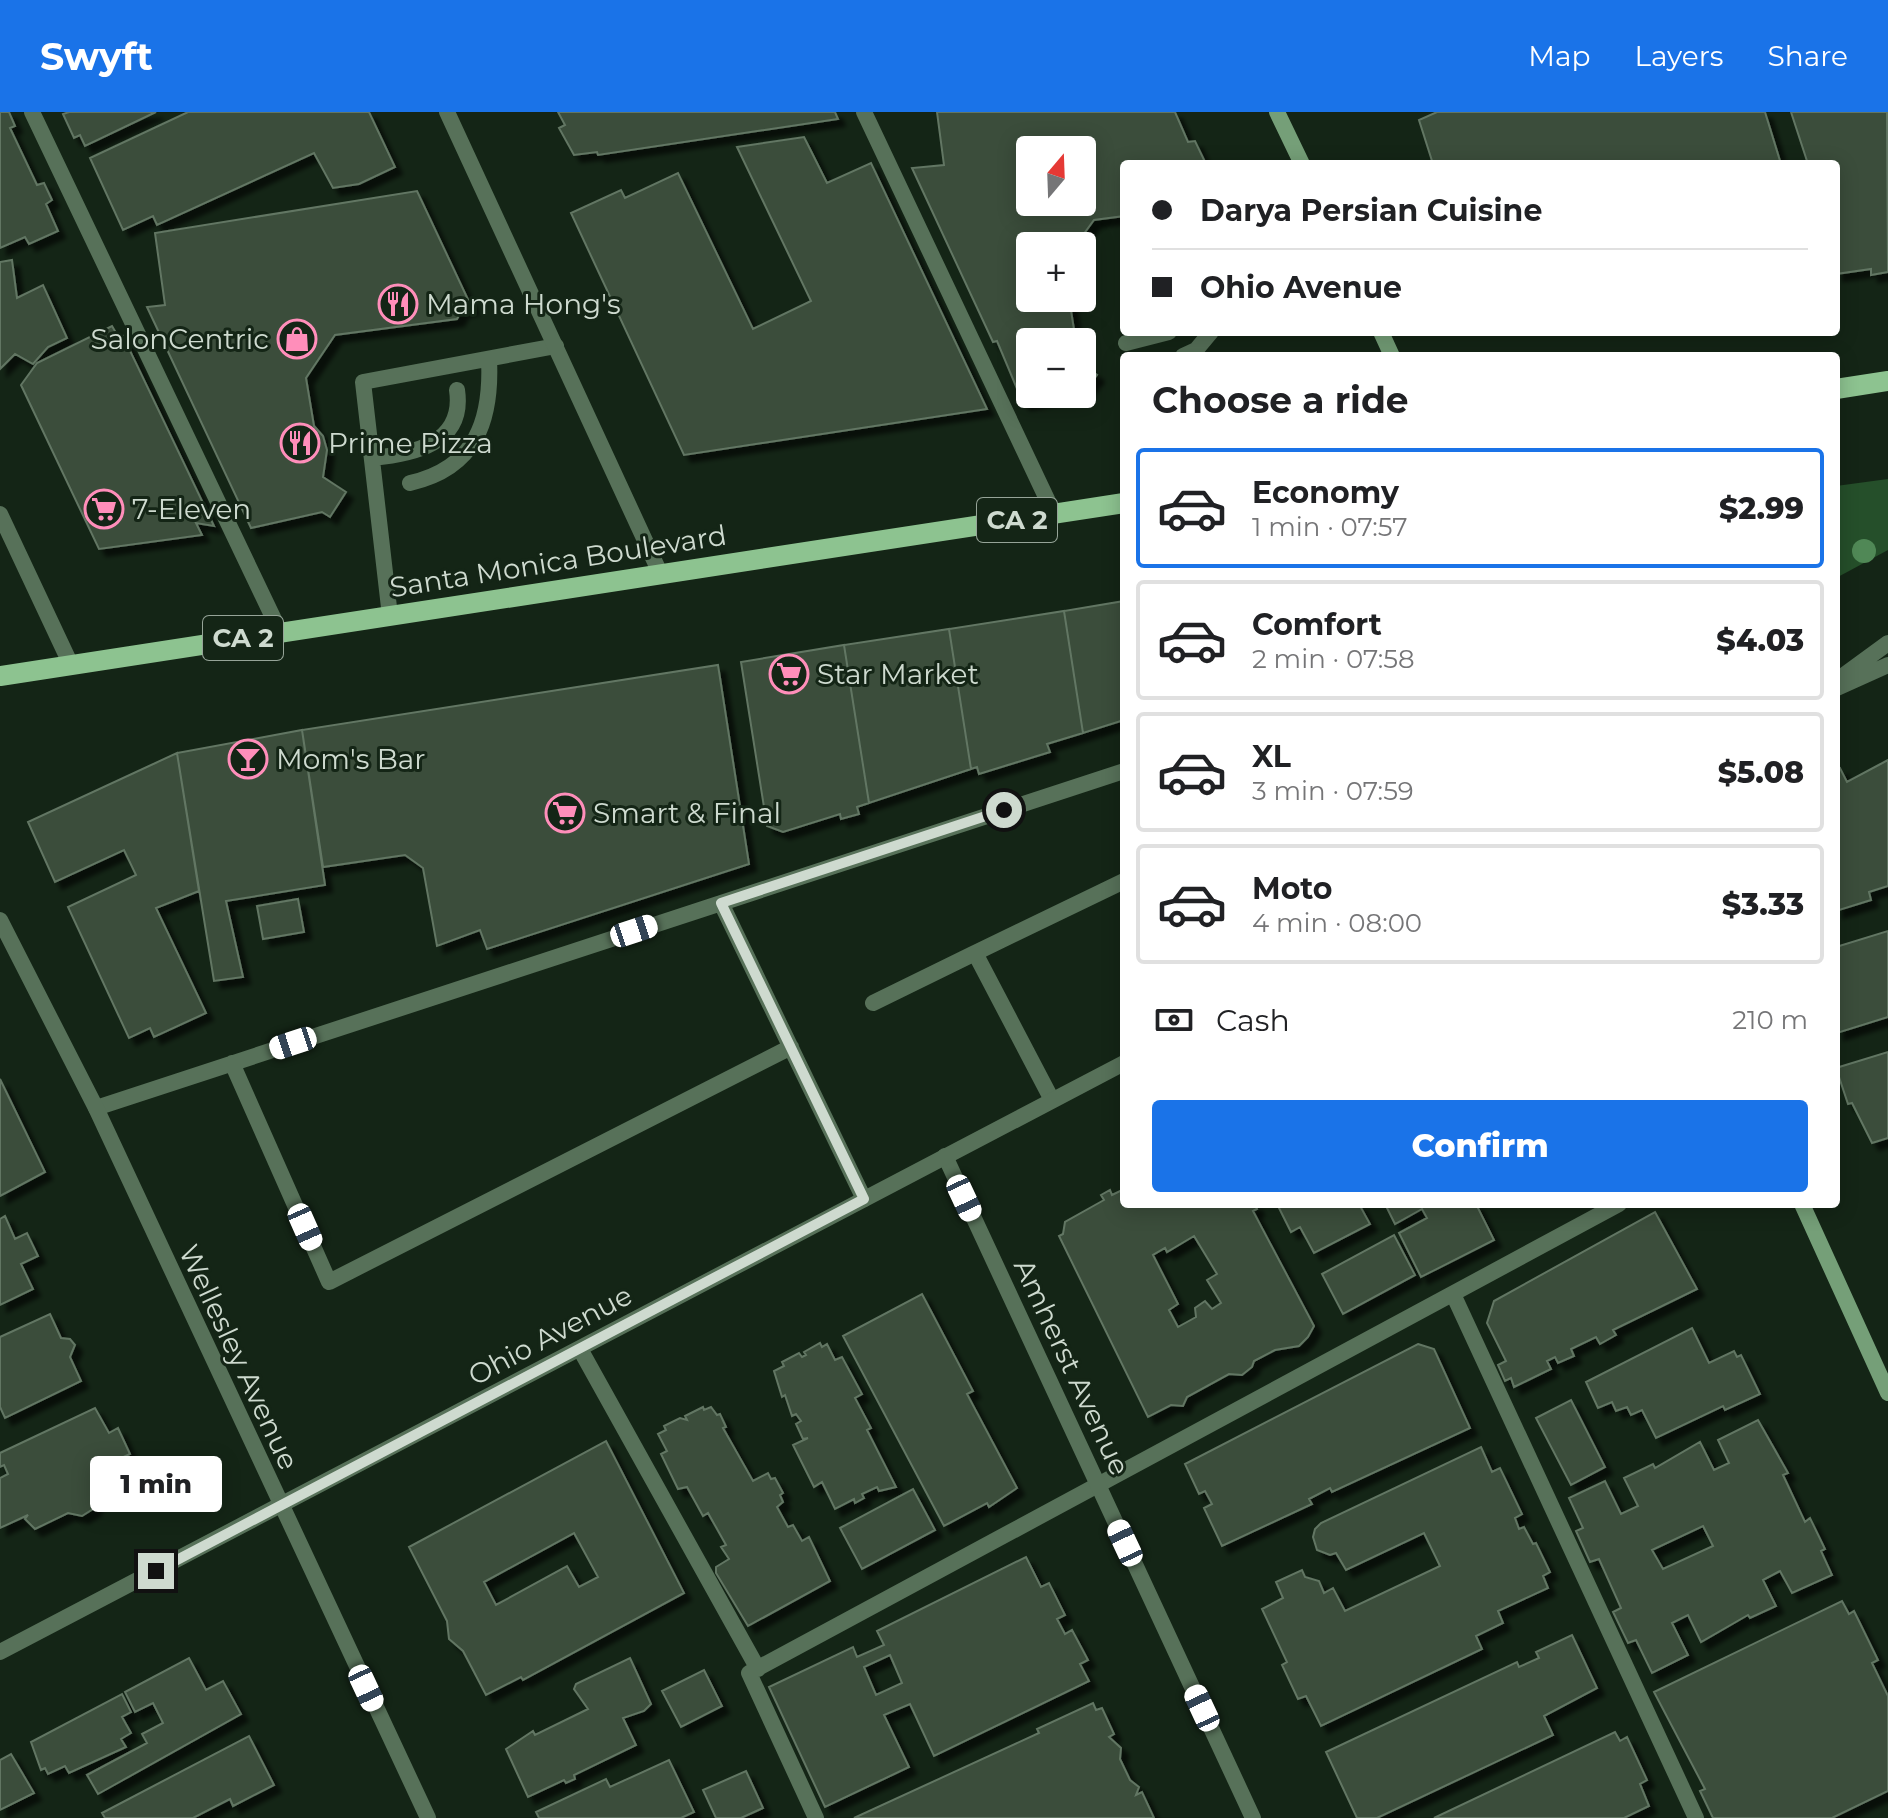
<!DOCTYPE html>
<meta charset="utf-8">
<style>
body{margin:0;font-family:Montserrat,sans-serif;background:#f2f2f2;color:#202124;height:100vh;display:flex;flex-direction:column;font-size:30px;white-space:nowrap}
*{box-sizing:border-box;margin:0}
p{font-size:26px;color:#757577}
.icon{flex:none;width:44px;height:44px;fill:none;stroke:currentColor;stroke-width:2;stroke-linecap:round;stroke-linejoin:round}
.map{position:relative;flex:1;overflow:hidden}
.panel{position:absolute;left:1120px;top:240px;width:720px;height:856px;display:flex;flex-direction:column;background:#fff;border-radius:8px;box-shadow:0 4px 20px #0003}
.panel>*{flex:none}
.hud{position:absolute;left:1120px;top:48px;width:720px;height:176px;border-radius:8px;box-shadow:0 4px 20px #0003;display:grid;align-content:center;height:176px;padding:0 32px;background:#fff}
.needle{width:52px;rotate:19deg}
.tools{position:absolute;left:1016px;top:24px;display:grid;gap:16px}
.tools a{display:grid;place-items:center;width:80px;height:80px;border-radius:8px;background:#fff;box-shadow:0 4px 20px #0003;font-size:40px}
.end{position:absolute;width:36px;height:36px;margin:-18px;border:10px solid #cedacf;background:#111;box-shadow:0 0 0 4px #111}
.from{border-radius:50%}
.bubble{position:absolute;height:56px;border-radius:8px;background:#fff;box-shadow:0 4px 20px #0003;font-size:26px;font-weight:800;line-height:56px;text-align:center}
.car{position:absolute;width:24px;height:48px;margin:-24px -12px;border-radius:10px;box-shadow:0 0 6px 2px #0007;background:linear-gradient(#fff 24%,#345 0 40%,#fff 0 76%,#345 0 86%,#fff 0)}
.hud b{display:flex;align-items:center;gap:28px;height:76px;font-size:30px}
.hud b+b{border-top:2px solid #e0e0e0}
.hud i{width:20px;height:20px;background:#202124}
ul{padding:0;list-style:none}
li{display:flex;align-items:center;gap:24px;height:120px;margin:0 16px 12px;padding:0 16px;border:4px solid #e0e0e0;border-radius:8px}
li div{flex:1}
li b{display:block;font-size:30px}
li em{font-style:normal;font-weight:800}
li.on{border-color:#1a73e8}
li>.icon{width:72px;height:72px;stroke-width:1.5}
h2{padding:0 32px;font-size:36px;line-height:96px}
.pay{display:flex;align-items:center;gap:20px;height:88px;padding:0 32px;font-size:30px}
.pay p{margin-inline-start:auto}
.button{display:flex;gap:16px;margin-top:auto;padding:16px 32px}
.button a{flex:1;height:92px;border-radius:8px;background:#1a73e8;color:#fff;font-size:32px;font-weight:800;line-height:92px;text-align:center}
header{display:flex;align-items:center;gap:48px;box-sizing:border-box;height:112px;padding:0 40px;background:#1a73e8;color:#fff}
header strong{font-size:38px}
nav{display:flex;gap:44px;margin-inline-start:auto;font-size:28px}
.map>svg:first-child{display:block}
.green{fill:#254f2a}
.building{fill:#3a4d3b;stroke:#627663;stroke-width:2;fill-rule:evenodd;filter:url(#shadow)}
.lines{fill:none;stroke-linecap:round;stroke-linejoin:round}
.service{stroke:#577159;stroke-width:16}
.minor{stroke:#577159;stroke-width:16}
.tertiary{stroke:#577159;stroke-width:16}
.secondary{stroke:#759f78;stroke-width:16}
.primary{stroke:#8dc390;stroke-width:20}
.tree{fill:#508856}
.route{stroke:#cedacf;stroke-width:10}
.labels{text-anchor:middle;stroke-width:6;stroke-linejoin:round;paint-order:stroke}
.shield{fill:#142516;stroke:#96a498;stroke-width:2}
.shield-label{font-size:26px;font-weight:bold;fill:#cedacf}
.poi-label{font-size:28px;fill:#cedacf;stroke:#142516;text-anchor:start}
.street-label{font-size:28px;fill:#cedacf;stroke:#142516}
</style>
<header>
<strong>Swyft</strong>
<nav><a>Map</a><a>Layers</a><a>Share</a></nav>
</header>
<div class="map">
<svg width="1888" height="1706" viewBox="0 0 1888 1706">
<defs>
<filter id="shadow"><feDropShadow dx="7" dy="7" stdDeviation="2" flood-color="#0009"/></filter>
</defs>
<rect width="100%" height="100%" fill="#142516"/>
<path class="green" d="M 1888,367 L 1888,438 L 1836,466 L 1836,374 Z"/>
<path class="building" d="M 0,0 L 9,0 L 15,14 L 10,16 L 37,73 L 44,71 L 52,88 L 46,92 L 58,119 L 29,132 L 25,125 L 0,136 Z
M 69,0 L 156,0 L 85,34 L 80,23 L 74,26 L 63,2 Z
M 188,0 L 369,0 L 395,55 L 359,72 L 333,76 L 314,41 L 157,113 L 153,104 L 123,118 L 90,46 Z
M 558,0 L 835,0 L 838,7 L 598,43 L 597,40 L 574,43 L 559,16 L 565,13 Z
M 937,0 L 1175,0 L 1188,30 L 1195,29 L 1206,52 L 1124,52 L 1124,104 L 1094,108 L 1075,134 L 1030,134 L 1030,186 L 1069,186 L 1076,230 L 1030,230 L 1030,282 L 1071,282 L 1023,291 L 997,229 L 993,230 L 912,56 L 944,53 ZM 1030,38 L 1082,38 L 1082,90 L 1030,90 Z
M 1437,0 L 1765,0 L 1781,52 L 1433,52 L 1419,8 Z
M 1791,0 L 1887,0 L 1888,160 L 1871,163 L 1871,157 L 1836,162 L 1836,52 L 1808,52 Z
M 804,25 L 827,71 L 871,51 L 987,297 L 684,343 L 571,101 L 621,78 L 625,86 L 678,61 L 753,217 L 811,189 L 737,35 Z
M 417,79 L 472,196 L 462,198 L 457,207 L 335,223 L 306,266 L 314,314 L 323,324 L 327,338 L 323,365 L 346,380 L 330,405 L 322,400 L 251,416 L 147,195 L 165,193 L 155,121 Z
M 12,148 L 17,186 L 43,173 L 67,226 L 48,235 L 33,252 L 15,242 L 0,257 L 0,150 Z
M 112,214 L 119,226 L 123,224 L 214,414 L 196,411 L 202,423 L 99,437 L 21,273 L 37,251 Z
M 1082,251 L 1097,263 L 1079,286 L 1074,282 L 1082,282 Z
M 1124,489 L 1124,608 L 1083,621 L 1064,499 Z
M 1064,499 L 1083,621 L 1047,632 L 1050,640 L 979,662 L 977,655 L 971,657 L 949,517 Z
M 949,517 L 971,657 L 869,691 L 844,533 Z
M 844,533 L 869,691 L 857,695 L 859,702 L 841,707 L 840,702 L 783,720 L 767,714 L 741,550 Z
M 718,553 L 749,752 L 487,837 L 480,818 L 437,834 L 423,756 L 405,743 L 323,755 L 302,618 Z
M 302,618 L 325,773 L 226,789 L 243,865 L 214,869 L 177,641 Z
M 177,641 L 199,779 L 156,796 L 206,901 L 154,925 L 150,916 L 129,926 L 68,795 L 136,763 L 124,738 L 55,770 L 28,710 Z
M 1888,648 L 1888,774 L 1869,780 L 1871,788 L 1836,799 L 1836,658 L 1840,656 L 1847,670 Z
M 298,787 L 304,820 L 263,827 L 257,794 Z
M 1888,819 L 1888,905 L 1837,921 L 1836,835 Z
M 1888,940 L 1888,1026 L 1872,1031 L 1852,991 L 1848,992 L 1836,956 Z
M 0,967 L 45,1060 L 0,1084 Z
M 1124,1077 L 1124,1092 L 1255,1092 L 1257,1097 L 1253,1099 L 1314,1214 L 1308,1225 L 1299,1234 L 1275,1238 L 1254,1249 L 1252,1255 L 1242,1263 L 1229,1262 L 1187,1285 L 1183,1294 L 1171,1293 L 1148,1305 L 1059,1124 L 1063,1122 L 1065,1110 L 1104,1088 L 1101,1083 L 1110,1078 L 1112,1083 ZM 1194,1124 L 1217,1162 L 1207,1168 L 1221,1191 L 1212,1197 L 1205,1189 L 1195,1196 L 1196,1205 L 1178,1215 L 1169,1198 L 1178,1192 L 1153,1143 L 1165,1136 L 1167,1140 Z
M 1277,1092 L 1359,1092 L 1370,1112 L 1314,1141 L 1300,1115 L 1291,1120 Z
M 1385,1092 L 1476,1092 L 1494,1128 L 1421,1165 L 1399,1121 L 1427,1106 L 1422,1097 L 1395,1112 Z
M 1655,1100 L 1697,1177 L 1613,1218 L 1616,1223 L 1600,1232 L 1596,1225 L 1571,1237 L 1574,1244 L 1558,1251 L 1555,1245 L 1547,1249 L 1551,1257 L 1514,1275 L 1511,1266 L 1505,1269 L 1498,1253 L 1506,1249 L 1487,1211 L 1494,1189 Z
M 5,1104 L 15,1127 L 27,1121 L 38,1144 L 21,1152 L 33,1177 L 0,1193 L 0,1107 Z
M 1394,1123 L 1415,1163 L 1343,1202 L 1322,1162 Z
M 922,1182 L 973,1279 L 967,1282 L 1017,1376 L 989,1395 L 987,1391 L 944,1414 L 843,1224 Z
M 50,1202 L 61,1226 L 70,1227 L 75,1233 L 70,1245 L 81,1269 L 5,1306 L 0,1295 L 0,1225 Z
M 1692,1216 L 1709,1251 L 1734,1239 L 1737,1245 L 1741,1243 L 1760,1282 L 1725,1298 L 1723,1294 L 1656,1326 L 1642,1298 L 1631,1303 L 1627,1295 L 1616,1299 L 1612,1290 L 1598,1296 L 1586,1270 Z
M 820,1231 L 822,1235 L 827,1232 L 835,1248 L 842,1245 L 862,1282 L 855,1286 L 871,1316 L 867,1318 L 896,1375 L 879,1379 L 877,1375 L 862,1382 L 864,1386 L 855,1391 L 854,1387 L 835,1397 L 822,1370 L 814,1375 L 793,1333 L 808,1326 L 803,1327 L 796,1312 L 801,1309 L 796,1302 L 792,1304 L 785,1283 L 782,1285 L 774,1259 L 784,1254 L 782,1250 L 799,1241 L 802,1245 L 806,1243 L 804,1240 Z
M 1418,1232 L 1434,1237 L 1470,1316 L 1332,1380 L 1330,1376 L 1309,1387 L 1312,1392 L 1222,1434 L 1204,1396 L 1212,1392 L 1205,1379 L 1199,1382 L 1185,1352 Z
M 1571,1288 L 1605,1355 L 1571,1373 L 1536,1306 Z
M 703,1295 L 704,1298 L 711,1295 L 717,1303 L 720,1302 L 726,1315 L 723,1316 L 753,1369 L 768,1361 L 771,1367 L 775,1366 L 783,1381 L 780,1383 L 783,1390 L 777,1395 L 788,1415 L 793,1413 L 802,1429 L 809,1425 L 830,1469 L 748,1514 L 716,1461 L 716,1455 L 729,1447 L 721,1435 L 726,1433 L 708,1401 L 703,1404 L 687,1375 L 678,1377 L 661,1342 L 667,1339 L 658,1322 L 666,1318 L 664,1314 L 680,1306 L 687,1308 L 685,1304 Z
M 95,1296 L 109,1321 L 118,1316 L 130,1342 L 121,1346 L 131,1372 L 98,1387 L 93,1397 L 82,1404 L 68,1401 L 35,1417 L 25,1407 L 28,1403 L 0,1416 L 0,1366 L 8,1362 L 4,1353 L 0,1355 L 0,1341 Z
M 1758,1308 L 1788,1361 L 1783,1363 L 1805,1410 L 1810,1406 L 1825,1437 L 1821,1439 L 1832,1463 L 1792,1481 L 1780,1459 L 1763,1468 L 1776,1494 L 1750,1506 L 1748,1503 L 1701,1530 L 1688,1503 L 1672,1511 L 1688,1543 L 1652,1561 L 1636,1528 L 1628,1531 L 1613,1500 L 1621,1496 L 1599,1447 L 1590,1450 L 1576,1419 L 1583,1416 L 1569,1386 L 1605,1369 L 1621,1402 L 1638,1394 L 1624,1366 L 1653,1352 L 1655,1356 L 1700,1330 L 1714,1358 L 1729,1351 L 1718,1328 ZM 1703,1414 L 1713,1434 L 1663,1457 L 1652,1438 Z
M 606,1329 L 684,1481 L 523,1568 L 521,1565 L 486,1583 L 463,1539 L 449,1527 L 447,1509 L 409,1435 ZM 574,1421 L 598,1465 L 579,1475 L 567,1454 L 496,1493 L 484,1470 Z
M 1481,1335 L 1492,1360 L 1500,1356 L 1522,1402 L 1515,1406 L 1519,1417 L 1524,1415 L 1533,1432 L 1536,1431 L 1550,1460 L 1543,1464 L 1548,1476 L 1498,1499 L 1503,1511 L 1476,1524 L 1482,1537 L 1321,1614 L 1306,1584 L 1298,1587 L 1282,1553 L 1287,1550 L 1262,1497 L 1283,1486 L 1276,1470 L 1302,1458 L 1305,1465 L 1319,1469 L 1324,1481 L 1333,1476 L 1345,1499 L 1440,1454 L 1424,1421 L 1346,1458 L 1336,1441 L 1330,1443 L 1317,1438 L 1313,1425 L 1315,1417 L 1321,1411 Z
M 913,1377 L 935,1418 L 862,1457 L 840,1416 Z
M 1026,1445 L 1041,1475 L 1049,1471 L 1065,1503 L 1057,1507 L 1065,1522 L 1072,1518 L 1088,1548 L 1080,1552 L 1089,1569 L 934,1644 L 910,1592 L 884,1603 L 909,1655 L 825,1695 L 769,1575 L 853,1535 L 857,1545 L 884,1533 L 877,1519 ZM 890,1543 L 902,1571 L 876,1583 L 864,1555 Z
M 1842,1489 L 1849,1502 L 1854,1499 L 1878,1548 L 1872,1551 L 1888,1584 L 1888,1679 L 1832,1706 L 1713,1706 L 1700,1679 L 1705,1677 L 1654,1580 Z
M 1572,1523 L 1597,1576 L 1544,1604 L 1553,1623 L 1377,1706 L 1357,1706 L 1326,1640 L 1517,1550 L 1519,1555 L 1539,1546 L 1536,1540 Z
M 189,1546 L 206,1578 L 223,1569 L 241,1602 L 98,1682 L 87,1663 L 147,1631 L 142,1622 L 163,1611 L 153,1591 L 135,1600 L 125,1580 Z
M 630,1546 L 651,1592 L 644,1599 L 623,1606 L 636,1633 L 574,1663 L 575,1667 L 566,1671 L 564,1668 L 528,1685 L 506,1637 L 533,1619 L 535,1623 L 588,1597 L 574,1577 L 576,1572 Z
M 704,1558 L 722,1594 L 681,1615 L 662,1579 Z
M 122,1582 L 131,1600 L 122,1605 L 131,1621 L 121,1627 L 126,1635 L 69,1661 L 65,1654 L 48,1662 L 45,1656 L 41,1658 L 31,1630 Z
M 1093,1591 L 1096,1598 L 1102,1596 L 1114,1622 L 1109,1625 L 1121,1636 L 1120,1647 L 1130,1668 L 1139,1675 L 1136,1683 L 1142,1680 L 1154,1706 L 854,1706 L 1039,1621 L 1037,1617 Z
M 1615,1620 L 1620,1629 L 1627,1625 L 1647,1668 L 1640,1672 L 1649,1694 L 1624,1706 L 1434,1706 Z
M 249,1624 L 274,1673 L 233,1694 L 230,1687 L 193,1706 L 105,1706 L 102,1701 Z
M 11,1642 L 34,1681 L 0,1698 L 0,1648 Z
M 669,1648 L 694,1700 L 681,1706 L 539,1706 L 536,1700 L 606,1667 L 610,1675 Z
M 746,1659 L 763,1696 L 741,1706 L 716,1706 L 703,1678 Z"/>
<g class="lines">
<path class="service" d="M 32,0 L 280,520
M 864,0 L 1054,402
M 1126,231 L 1169,220
M 1183,244 L 1196,238 L 1211,220
M 372,346 C 413,342 465,332 457,278
M 410,371 C 476,356 492,308 489,247
M 0,402 L 71,553
M 390,504 L 363,270 L 556,234
M 721,791 L 864,1087
M 975,841 L 1124,769
M 873,891 L 975,841 L 1052,988
M 232,951 L 329,1170 L 791,935
M 96,996 L 1124,659
M 1453,1182 L 1696,1706
M 580,1237 L 758,1557
M 816,1706 L 749,1561 L 1619,1092"/>
<path class="minor" d="M 447,0 L 660,461
M 0,808 L 96,996 L 428,1706
M 945,1044 L 1253,1706"/>
<path class="tertiary" d="M 1836,569 L 1888,531
M 1837,576 L 1888,553
M 0,1540 L 1124,951"/>
<path class="secondary" d="M 1277,0 L 1302,52
M 1381,220 L 1392,244
M 1802,1092 L 1888,1281"/>
<path class="primary" d="M 1836,277 L 1888,269
M 0,564 L 1124,391"/>
</g>
<circle class="tree" cx="1864" cy="439" r="12"/>
<g class="lines">
<path class="route" d="M 156,1459 L 864,1087 L 721,791 L 1004,698"/>
</g>
<defs>
<g id="restaurant-ring" transform="scale(2)"><circle r="9.5" fill="#142516" stroke="#ff8eba" stroke-width="1.5"/><path d="M-5-6h1v4h1v-4h1v4h1v-4h1v5L-1.5 .5V6h-2V.5L-5-1ZM5-6V6H3V1.5H1.5Q1.5-4 5-6Z" fill="#ff8eba"/></g>
<g id="shop-ring" transform="scale(2)"><circle r="9.5" fill="#142516" stroke="#ff8eba" stroke-width="1.5"/><path d="M-5-2.5h2.3a2.7 3.5 0 0 1 5.4 0H5L5.5 6h-11ZM-1.5-2.5h3a1.5 2.3 0 0 0-3 0Z" fill="#ff8eba"/></g>
<g id="supermarket-ring" transform="scale(2)"><circle r="9.5" fill="#142516" stroke="#ff8eba" stroke-width="1.5"/><path d="M-6-5.5h2.5l.6 2H6L4.5 2H-2.5L-4.4-4H-6ZM-1.5 3.2a1.3 1.3 0 1 0 .1 0ZM3 3.2a1.3 1.3 0 1 0 .1 0Z" fill="#ff8eba"/></g>
<g id="bar-ring" transform="scale(2)"><circle r="9.5" fill="#142516" stroke="#ff8eba" stroke-width="1.5"/><path d="M-6-5H6L.8 .8V4.5H3.5V6h-7V4.5H-.8V.8Z" fill="#ff8eba"/></g>
</defs>
<g fill-rule="evenodd">
<use href="#restaurant-ring" x="398" y="192"/>
<use href="#shop-ring" x="297" y="227"/>
<use href="#restaurant-ring" x="300" y="331"/>
<use href="#supermarket-ring" x="104" y="397"/>
<use href="#supermarket-ring" x="789" y="562"/>
<use href="#bar-ring" x="248" y="647"/>
<use href="#supermarket-ring" x="565" y="701"/>
</g>
<g class="labels">
<g class="shield">
<rect x="977" y="386" width="80" height="44" rx="6"/>
<rect x="203" y="504" width="80" height="44" rx="6"/>
</g>
<g class="shield-label">
<text x="1017" y="417">CA 2</text>
<text x="243" y="535">CA 2</text>
</g>
<g class="poi-label">
<text x="426" y="202">Mama Hong's</text>
<text x="269" y="237" text-anchor="end">SalonCentric</text>
<text x="328" y="341">Prime Pizza</text>
<text x="132" y="407">7-Eleven</text>
<text x="817" y="572">Star Market</text>
<text x="276" y="657">Mom's Bar</text>
<text x="593" y="711">Smart &amp; Final</text>
</g>
<g class="street-label">
<text transform="translate(558 449) rotate(-9)" y="10">Santa Monica Boulevard</text>
<text transform="translate(550 1223) rotate(-28)" y="10">Ohio Avenue</text>
<text transform="translate(239 1245) rotate(65)" y="10">Wellesley Avenue</text>
<text transform="translate(1072 1255) rotate(65)" y="10">Amherst Avenue</text>
</g>
</g>
</svg>
<div class="tools">
<a><svg class="needle" viewBox="-14 -14 28 28"><path d="M0-13l5 13h-10z" fill="#e53935"/><path d="M0 13l5-13h-10z" fill="#757577"/></svg></a>
<a>+</a>
<a>−</a>
</div>
<i class="end from" style="left:1004px;top:698px"></i>
<i class="end" style="left:156px;top:1459px"></i>
<div class="bubble" style="left:90px;top:1344px;width:132px">1 min</div>
<i class="car" style="left:634px;top:819px;rotate:72deg"></i>
<i class="car" style="left:293px;top:931px;rotate:252deg"></i>
<i class="car" style="left:964px;top:1086px;rotate:155deg"></i>
<i class="car" style="left:305px;top:1115px;rotate:156deg"></i>
<i class="car" style="left:1125px;top:1431px;rotate:335deg"></i>
<i class="car" style="left:366px;top:1576px;rotate:155deg"></i>
<i class="car" style="left:1202px;top:1596px;rotate:335deg"></i>
<div class="hud">
<b><i class="from"></i>Darya Persian Cuisine</b>
<b><i></i>Ohio Avenue</b>
</div>
<section class="panel">
<h2>Choose a ride</h2>
<ul>
<li class="on"><svg class="icon" aria-label="car" viewBox="0 0 24 24"><path d="M5 17H2v-5l4-1 3-4h7l3 4 3 1v5h-3M9 17h6M6 11h13"/><circle cx="7" cy="17" r="2"/><circle cx="17" cy="17" r="2"/></svg><div><b>Economy</b><p>1 min · 07:57</p></div><em>$2.99</em></li>
<li><svg class="icon" aria-label="car" viewBox="0 0 24 24"><path d="M5 17H2v-5l4-1 3-4h7l3 4 3 1v5h-3M9 17h6M6 11h13"/><circle cx="7" cy="17" r="2"/><circle cx="17" cy="17" r="2"/></svg><div><b>Comfort</b><p>2 min · 07:58</p></div><em>$4.03</em></li>
<li><svg class="icon" aria-label="car" viewBox="0 0 24 24"><path d="M5 17H2v-5l4-1 3-4h7l3 4 3 1v5h-3M9 17h6M6 11h13"/><circle cx="7" cy="17" r="2"/><circle cx="17" cy="17" r="2"/></svg><div><b>XL</b><p>3 min · 07:59</p></div><em>$5.08</em></li>
<li><svg class="icon" aria-label="car" viewBox="0 0 24 24"><path d="M5 17H2v-5l4-1 3-4h7l3 4 3 1v5h-3M9 17h6M6 11h13"/><circle cx="7" cy="17" r="2"/><circle cx="17" cy="17" r="2"/></svg><div><b>Moto</b><p>4 min · 08:00</p></div><em>$3.33</em></li>
</ul>
<div class="pay"><svg class="icon" aria-label="cash" viewBox="0 0 24 24"><path d="M3 7h18v10H3z"/><circle cx="12" cy="12" r="2"/></svg>Cash<p>210 m</p></div>
<div class="button"><a>Confirm</a></div>
</section>
</div>
